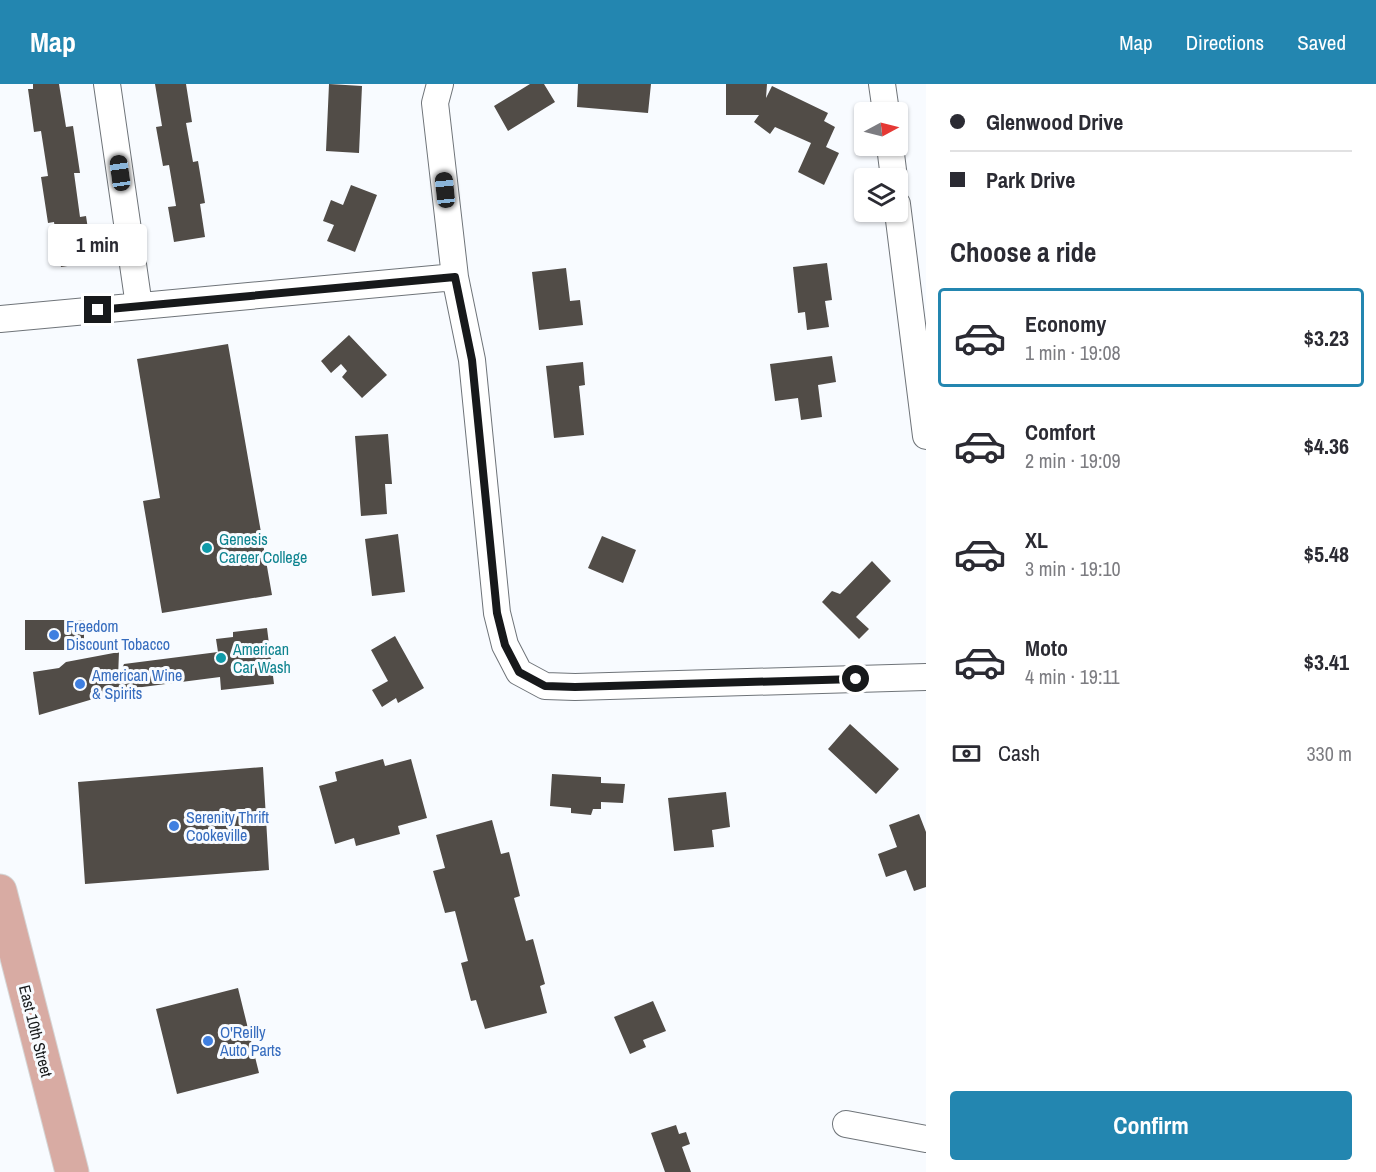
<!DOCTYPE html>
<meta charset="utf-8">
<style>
body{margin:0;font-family:"Archivo Narrow",sans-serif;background:#f7f7f7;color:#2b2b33;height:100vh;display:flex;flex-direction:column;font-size:22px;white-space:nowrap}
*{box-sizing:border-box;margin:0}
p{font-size:20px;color:#7c7c81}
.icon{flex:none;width:33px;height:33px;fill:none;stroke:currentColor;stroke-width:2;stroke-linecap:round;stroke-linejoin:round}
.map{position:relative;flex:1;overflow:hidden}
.drawer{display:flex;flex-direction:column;background:#fff;width:450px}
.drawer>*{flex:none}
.hud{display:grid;align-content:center;height:132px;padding:0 24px;background:#fff}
.needle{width:39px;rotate:83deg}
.fabs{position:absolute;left:854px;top:18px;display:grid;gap:12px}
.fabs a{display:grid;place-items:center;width:54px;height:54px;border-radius:6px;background:#fff;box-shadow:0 2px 4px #0004;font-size:30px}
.end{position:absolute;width:27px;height:27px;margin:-14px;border:8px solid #17191b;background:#fff;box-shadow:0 0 0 3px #fff}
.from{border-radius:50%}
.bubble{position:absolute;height:42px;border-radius:6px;background:#fff;box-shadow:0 2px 4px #0004;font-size:20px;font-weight:700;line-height:42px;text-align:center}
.car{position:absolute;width:18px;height:36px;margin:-18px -9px;border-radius:8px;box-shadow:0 0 4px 2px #0007;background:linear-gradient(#222 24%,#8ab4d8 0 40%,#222 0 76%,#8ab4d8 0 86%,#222 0)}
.hud b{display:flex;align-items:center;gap:21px;height:57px;font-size:22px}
.hud b+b{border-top:2px solid #e1e1e2}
.hud i{width:15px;height:15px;background:#2b2b33}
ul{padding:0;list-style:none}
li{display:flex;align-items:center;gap:18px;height:99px;margin:0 12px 9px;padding:0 12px;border:3px solid transparent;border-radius:6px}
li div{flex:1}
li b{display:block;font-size:22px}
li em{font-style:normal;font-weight:700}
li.current{border-color:#2386b0}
li>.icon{width:54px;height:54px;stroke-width:1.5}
h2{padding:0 24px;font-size:27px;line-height:72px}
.pay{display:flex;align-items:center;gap:15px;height:66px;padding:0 24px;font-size:22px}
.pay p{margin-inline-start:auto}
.cta{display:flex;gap:12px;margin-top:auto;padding:12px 24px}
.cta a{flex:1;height:69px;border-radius:6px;background:#2386b0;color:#fff;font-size:24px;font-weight:700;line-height:69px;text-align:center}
header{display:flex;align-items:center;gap:36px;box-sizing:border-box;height:84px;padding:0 30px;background:#2386b0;color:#fff}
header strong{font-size:28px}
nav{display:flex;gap:33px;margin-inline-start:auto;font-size:21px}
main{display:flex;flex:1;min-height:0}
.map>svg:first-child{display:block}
.building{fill:#514c47}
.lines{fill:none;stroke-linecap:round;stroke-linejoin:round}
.minor-casing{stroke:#6f7479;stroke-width:28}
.major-casing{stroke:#d5d6d6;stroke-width:35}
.minor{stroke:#fff;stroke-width:26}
.major{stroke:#d8aba3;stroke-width:33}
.route{stroke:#17191b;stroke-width:8}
.culture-dot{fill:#0f9aa8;stroke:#f8fbff;stroke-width:2}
.shop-dot{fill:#3f7fe0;stroke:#f8fbff;stroke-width:2}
.labels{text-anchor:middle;stroke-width:6;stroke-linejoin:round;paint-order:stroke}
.culture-label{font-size:16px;fill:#0d838f;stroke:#f8fbff;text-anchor:start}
.shop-label{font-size:16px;fill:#366cbe;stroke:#f8fbff;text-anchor:start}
.street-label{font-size:16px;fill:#17191b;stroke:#f8fbff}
</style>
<header>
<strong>Map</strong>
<nav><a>Map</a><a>Directions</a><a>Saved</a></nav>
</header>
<main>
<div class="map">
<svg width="926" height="1088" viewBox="0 0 926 1088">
<rect width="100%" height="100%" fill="#f8fbff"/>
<path class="building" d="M 33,0 L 59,0 L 66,43 L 73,42 L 80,89 L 74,89 L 80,133 L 86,132 L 93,178 L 61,183 L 54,138 L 48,139 L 41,93 L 48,92 L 41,47 L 34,48 L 28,5 L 33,5 Z
M 155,0 L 186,0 L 192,38 L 186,39 L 193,78 L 198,77 L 205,119 L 200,120 L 205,153 L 174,158 L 168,123 L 176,122 L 169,81 L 163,82 L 156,43 L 162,42 Z
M 329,0 L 362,2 L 359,69 L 326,67 Z
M 530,0 L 544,0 L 555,18 L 508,47 L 494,22 Z
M 578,0 L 651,0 L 648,29 L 577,23 Z
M 726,0 L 767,0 L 766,14 L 772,2 L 828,29 L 824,37 L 835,43 L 826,63 L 839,69 L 824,101 L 798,88 L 811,59 L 775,43 L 770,50 L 754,38 L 759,31 L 726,31 Z
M 351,101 L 377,111 L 355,168 L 327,157 L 334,141 L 323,137 L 331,116 L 343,121 Z
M 827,179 L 832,216 L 825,217 L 829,243 L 807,246 L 805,228 L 798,229 L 793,183 Z
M 566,184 L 570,217 L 580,216 L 583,241 L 539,246 L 532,188 Z
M 349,251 L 387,291 L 362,314 L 342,293 L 347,287 L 341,280 L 331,289 L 321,277 Z
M 228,260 L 272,511 L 162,529 L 143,417 L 160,414 L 137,275 Z
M 832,272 L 836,298 L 818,301 L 822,333 L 801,336 L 798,314 L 775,317 L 770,280 Z
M 583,278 L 585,301 L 579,302 L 584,351 L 554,354 L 546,282 Z
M 388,350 L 392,400 L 385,400 L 387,430 L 361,432 L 355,352 Z
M 398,450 L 405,508 L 372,512 L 365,455 Z
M 602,452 L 636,466 L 623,499 L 588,484 Z
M 872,477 L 891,497 L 856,533 L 869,545 L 859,555 L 822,518 L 832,507 L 840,510 Z
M 25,536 L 84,536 L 84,566 L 25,566 Z
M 267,544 L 274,600 L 221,606 L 220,593 L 127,605 L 39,631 L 33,588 L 59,584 L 66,578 L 119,568 L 118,594 L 124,580 L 218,568 L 216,555 L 233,553 L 233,548 Z
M 395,552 L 424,604 L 398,619 L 396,614 L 382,623 L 372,606 L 388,597 L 371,566 Z
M 850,640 L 899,685 L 876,710 L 828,665 Z
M 383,675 L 385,682 L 411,675 L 427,734 L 398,742 L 400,750 L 356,762 L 354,754 L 335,760 L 319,702 L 337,697 L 335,688 Z
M 263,683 L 269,786 L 85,800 L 78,698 Z
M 552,690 L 601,693 L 601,699 L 625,700 L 623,719 L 601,718 L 601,725 L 593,725 L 591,731 L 571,729 L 571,724 L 550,722 Z
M 726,708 L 730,743 L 712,746 L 714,763 L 674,767 L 668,714 Z
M 919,730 L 926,748 L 926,803 L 914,807 L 906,786 L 886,793 L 878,770 L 897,763 L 889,741 Z
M 492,736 L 501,770 L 509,768 L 520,812 L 514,814 L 526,857 L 533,855 L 545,900 L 540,902 L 547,929 L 485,945 L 476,916 L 471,917 L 461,879 L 468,877 L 455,827 L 445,829 L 433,787 L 445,784 L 436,751 Z
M 238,904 L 259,989 L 177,1010 L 156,925 Z
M 653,917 L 666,947 L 643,956 L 646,963 L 630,970 L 614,933 Z
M 676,1041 L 679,1050 L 686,1048 L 690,1060 L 682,1063 L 691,1088 L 665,1088 L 651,1049 Z"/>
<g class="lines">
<g class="minor-casing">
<path id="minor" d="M 107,0 L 139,222
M 440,0 L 435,19 L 455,193 L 472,276 L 497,529 L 505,561 L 519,588 L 545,602 L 575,603 L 926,593
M 882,0 L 886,28
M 890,62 L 894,94
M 897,120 L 926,352
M 0,235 L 455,193
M 846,1040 L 926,1055"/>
</g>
<g class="major-casing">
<path id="major" d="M 0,807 L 72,1088"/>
</g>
<use href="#minor" class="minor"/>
<use href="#major" class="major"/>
</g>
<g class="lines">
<path class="route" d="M 98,226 L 455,193 L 472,276 L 497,529 L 505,561 L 519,588 L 545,602 L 575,603 L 856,595"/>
</g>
<g class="culture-dot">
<circle cx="207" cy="464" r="6"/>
<circle cx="221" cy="574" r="6"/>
</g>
<g class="shop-dot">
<circle cx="54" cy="551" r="6"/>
<circle cx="80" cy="600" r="6"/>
<circle cx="174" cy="742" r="6"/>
<circle cx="208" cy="957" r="6"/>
</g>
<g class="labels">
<g class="culture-label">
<text x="219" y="461">Genesis<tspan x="219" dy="18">Career College</tspan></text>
<text x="233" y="571">American<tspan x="233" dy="18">Car Wash</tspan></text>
</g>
<g class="shop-label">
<text x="66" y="548">Freedom<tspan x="66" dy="18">Discount Tobacco</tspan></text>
<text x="92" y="597">American Wine<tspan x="92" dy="18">&amp; Spirits</tspan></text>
<text x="186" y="739">Serenity Thrift<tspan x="186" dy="18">Cookeville</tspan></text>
<text x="220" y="954">O'Reilly<tspan x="220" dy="18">Auto Parts</tspan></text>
</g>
<g class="street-label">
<text transform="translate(36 947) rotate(76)" y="6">East 10th Street</text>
</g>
</g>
</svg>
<div class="fabs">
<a><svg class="needle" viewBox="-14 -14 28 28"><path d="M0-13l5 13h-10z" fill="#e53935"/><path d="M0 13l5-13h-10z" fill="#7c7c81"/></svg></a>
<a><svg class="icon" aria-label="layers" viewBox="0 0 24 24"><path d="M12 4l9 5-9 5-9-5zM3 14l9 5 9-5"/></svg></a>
</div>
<i class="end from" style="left:856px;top:595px"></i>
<i class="end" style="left:98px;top:226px"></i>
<div class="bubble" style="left:48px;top:140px;width:99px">1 min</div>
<i class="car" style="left:120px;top:89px;rotate:352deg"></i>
<i class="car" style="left:445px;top:106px;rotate:354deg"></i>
</div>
<section class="drawer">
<div class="hud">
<b><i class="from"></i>Glenwood Drive</b>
<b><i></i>Park Drive</b>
</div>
<h2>Choose a ride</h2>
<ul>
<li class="current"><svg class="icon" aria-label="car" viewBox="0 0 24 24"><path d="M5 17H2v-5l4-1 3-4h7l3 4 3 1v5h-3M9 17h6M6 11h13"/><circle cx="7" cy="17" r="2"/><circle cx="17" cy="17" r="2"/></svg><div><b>Economy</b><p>1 min · 19:08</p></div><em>$3.23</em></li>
<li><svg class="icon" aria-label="car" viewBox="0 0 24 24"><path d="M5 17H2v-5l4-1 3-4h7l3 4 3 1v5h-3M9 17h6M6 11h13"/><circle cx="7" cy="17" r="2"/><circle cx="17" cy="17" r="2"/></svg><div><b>Comfort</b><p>2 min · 19:09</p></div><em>$4.36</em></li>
<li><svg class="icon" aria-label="car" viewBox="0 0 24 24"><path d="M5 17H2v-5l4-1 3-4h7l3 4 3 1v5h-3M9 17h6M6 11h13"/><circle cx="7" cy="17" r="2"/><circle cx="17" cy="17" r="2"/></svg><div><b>XL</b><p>3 min · 19:10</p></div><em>$5.48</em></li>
<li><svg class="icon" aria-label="car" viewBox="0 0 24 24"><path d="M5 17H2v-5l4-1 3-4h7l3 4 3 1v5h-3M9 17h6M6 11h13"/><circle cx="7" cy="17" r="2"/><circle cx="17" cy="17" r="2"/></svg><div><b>Moto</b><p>4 min · 19:11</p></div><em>$3.41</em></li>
</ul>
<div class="pay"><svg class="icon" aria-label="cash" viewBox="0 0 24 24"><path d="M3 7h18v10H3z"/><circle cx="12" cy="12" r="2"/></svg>Cash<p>330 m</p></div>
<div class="cta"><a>Confirm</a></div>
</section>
</main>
